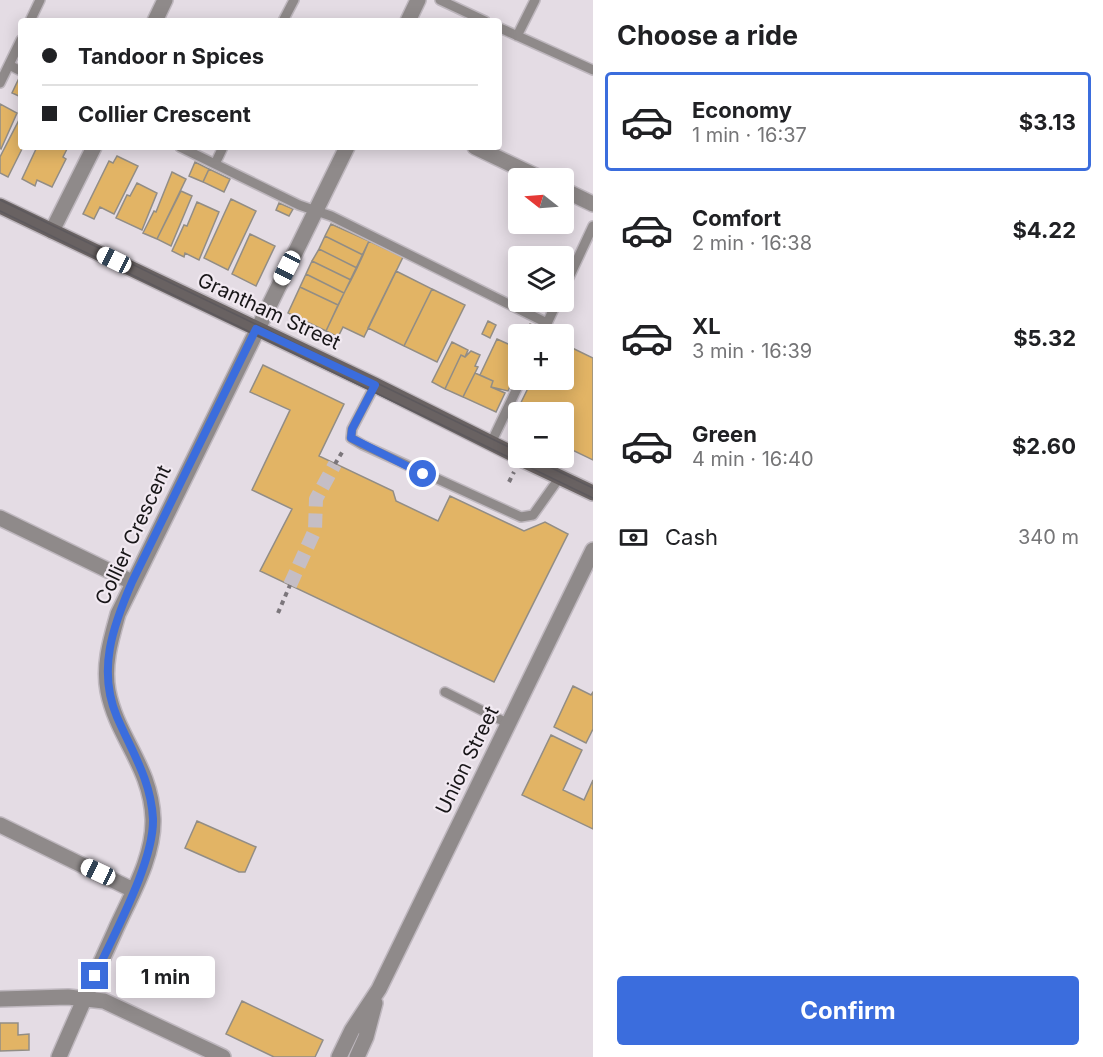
<!DOCTYPE html>
<meta charset="utf-8">
<style>
body{margin:0;font-family:Inter,sans-serif;background:#f6f6f6;color:#202124;height:100vh;display:flex;flex-direction:column;font-size:22px;white-space:nowrap}
*{box-sizing:border-box;margin:0}
p{font-size:20px;color:#757577}
.icon{flex:none;width:33px;height:33px;fill:none;stroke:currentColor;stroke-width:2;stroke-linecap:round;stroke-linejoin:round}
.map{position:relative;flex:1;overflow:hidden}
.drawer{display:flex;flex-direction:column;background:#fff;width:510px}
.drawer>*{flex:none}
.banner{position:absolute;left:18px;top:18px;width:484px;height:132px;border-radius:6px;box-shadow:0 3px 15px #0003;display:grid;align-content:center;height:132px;padding:0 24px;background:#fff}
.needle{width:39px;rotate:287deg}
.controls{position:absolute;left:508px;top:168px;display:grid;gap:12px}
.controls a{display:grid;place-items:center;width:66px;height:66px;border-radius:6px;background:#fff;box-shadow:0 3px 15px #0003;font-size:30px}
.end{position:absolute;width:27px;height:27px;margin:-14px;border:8px solid #3b6ddd;background:#fff;box-shadow:0 0 0 3px #fff}
.from{border-radius:50%}
.bubble{position:absolute;height:42px;border-radius:6px;background:#fff;box-shadow:0 3px 15px #0003;font-size:20px;font-weight:700;line-height:42px;text-align:center}
.car{position:absolute;width:18px;height:36px;margin:-18px -9px;border-radius:8px;box-shadow:0 0 4px 2px #0007;background:linear-gradient(#fff 24%,#345 0 40%,#fff 0 76%,#345 0 86%,#fff 0)}
.banner b{display:flex;align-items:center;gap:21px;height:57px;font-size:22px}
.banner b+b{border-top:2px solid #e0e0e0}
.banner i{width:15px;height:15px;background:#202124}
ul{padding:0;list-style:none}
li{display:flex;align-items:center;gap:18px;height:99px;margin:0 12px 9px;padding:0 12px;border:3px solid transparent;border-radius:6px}
li div{flex:1}
li b{display:block;font-size:22px}
li em{font-style:normal;font-weight:700}
li.current{border-color:#3b6ddd}
li>.icon{width:54px;height:54px;stroke-width:1.5}
h2{padding:0 24px;font-size:27px;line-height:72px}
.pay{display:flex;align-items:center;gap:15px;height:66px;padding:0 24px;font-size:22px}
.pay p{margin-inline-start:auto}
.primary-button{display:flex;gap:12px;margin-top:auto;padding:12px 24px}
.primary-button a{flex:1;height:69px;border-radius:6px;background:#3b6ddd;color:#fff;font-size:24px;font-weight:700;line-height:69px;text-align:center}
main{display:flex;flex:1;min-height:0}
.map>svg:first-child{display:block}
.building{fill:#e2b465;stroke:#928d85;stroke-width:1.5}
.lines{fill:none;stroke-linecap:round;stroke-linejoin:round}
.pedestrian-tunnel{stroke:#c5bec5;stroke-width:14;stroke-dasharray:14 7;stroke-linecap:butt}
.service-casing{stroke:#bfb8bf;stroke-width:12}
.minor-casing{stroke:#bfb8bf;stroke-width:18}
.secondary-casing{stroke:#bfb8bf;stroke-width:18}
.path{stroke:#7b767b;stroke-width:4;stroke-dasharray:4.5 4.5;stroke-linecap:butt}
.service{stroke:#8f8a8a;stroke-width:9}
.minor{stroke:#8f8a8a;stroke-width:15}
.secondary{stroke:#696262;stroke-width:15}
.tram{stroke:#5d595d;stroke-width:1.5}
.route{stroke:#3b6ddd;stroke-width:8}
.labels{text-anchor:middle;stroke-width:4.5;stroke-linejoin:round;paint-order:stroke}
.street-label{font-size:20px;fill:#171517;stroke:#f1e9f1}
</style>
<main>
<div class="map">
<svg width="593" height="1057" viewBox="0 0 593 1057">
<rect width="100%" height="100%" fill="#e4dce4"/>
<path class="building" d="M 20,76 L 21,77 L 21,97 L 12,93 Z
M 0,104 L 17,113 L 1,149 L 0,148 Z
M 19,120 L 23,147 L 8,177 L 0,173 L 0,157 Z
M 37,147 L 68,147 L 63,157 L 66,159 L 52,187 L 37,180 L 35,186 L 22,179 Z
M 117,156 L 138,166 L 114,214 L 100,207 L 94,219 L 83,214 L 109,161 L 113,163 Z
M 195,162 L 209,169 L 203,182 L 189,176 Z
M 209,169 L 230,179 L 224,192 L 203,182 Z
M 172,172 L 186,179 L 157,239 L 143,233 L 154,211 L 156,212 Z
M 137,183 L 157,193 L 142,230 L 116,218 L 127,195 L 130,196 Z
M 181,191 L 192,196 L 171,246 L 157,239 Z
M 231,199 L 256,211 L 228,270 L 204,258 Z
M 197,202 L 219,212 L 199,260 L 185,253 L 184,257 L 172,251 L 184,225 L 187,226 Z
M 279,203 L 293,209 L 289,216 L 276,210 Z
M 331,224 L 369,241 L 363,255 L 325,236 Z
M 250,234 L 275,246 L 256,286 L 232,274 Z
M 325,236 L 363,255 L 357,268 L 319,249 Z
M 369,241 L 403,257 L 364,337 L 343,327 L 338,337 L 326,331 Z
M 319,249 L 357,268 L 351,280 L 312,261 Z
M 312,261 L 351,280 L 344,293 L 306,274 Z
M 396,271 L 432,289 L 404,346 L 368,328 Z
M 306,274 L 344,293 L 338,305 L 300,287 Z
M 300,287 L 338,305 L 326,331 L 288,313 Z
M 432,289 L 465,305 L 437,362 L 404,346 Z
M 488,321 L 496,325 L 490,338 L 482,334 Z
M 530,324 L 539,328 L 536,334 L 524,334 Z
M 497,339 L 519,349 L 519,367 L 508,391 L 491,387 L 493,381 L 480,375 Z
M 452,342 L 468,350 L 465,357 L 461,355 L 445,389 L 432,382 Z
M 564,344 L 593,358 L 593,460 L 564,446 L 564,412 L 519,412 L 519,424 L 512,421 L 532,380 L 564,380 Z
M 471,351 L 480,355 L 475,366 L 478,367 L 463,397 L 445,389 L 461,355 L 465,357 Z
M 263,365 L 344,404 L 319,456 L 393,491 L 396,501 L 438,521 L 450,496 L 524,531 L 545,522 L 568,534 L 494,682 L 260,571 L 292,509 L 252,490 L 290,410 L 250,392 Z
M 475,373 L 493,381 L 491,387 L 505,393 L 496,412 L 463,397 Z
M 573,686 L 591,695 L 593,692 L 593,729 L 586,743 L 554,727 Z
M 551,735 L 582,750 L 563,790 L 584,800 L 593,780 L 593,829 L 522,795 Z
M 197,821 L 256,847 L 245,872 L 239,872 L 185,848 Z
M 242,1001 L 323,1040 L 315,1057 L 274,1057 L 226,1034 Z
M 0,1023 L 18,1023 L 18,1035 L 29,1034 L 29,1050 L 0,1051 Z"/>
<g class="lines">
<path class="pedestrian-tunnel" d="M 290,585 L 315,530 L 316,499 L 335,464"/>
<g class="service-casing">
<path id="service" d="M 440,0 L 485,21
M 30,21 L 40,0
M 283,21 L 294,0
M 500,28 L 593,70
M 517,36 L 535,0
M 9,65 L 21,71
M 0,83 L 21,40
M 180,147 L 299,205 L 331,216 L 547,323
M 215,164 L 223,147
M 564,288 L 593,226
M 542,334 L 557,302
M 375,385 L 352,429 L 351,438 L 363,445 L 521,517 L 533,515 L 560,477
M 491,443 L 521,380
M 445,692 L 507,723"/>
</g>
<g class="minor-casing">
<path id="minor" d="M 155,21 L 165,0
M 408,21 L 418,0
M 475,147 L 540,178
M 564,190 L 593,204
M 52,231 L 94,147
M 0,518 L 132,582
M 0,825 L 133,890
M 0,999 L 68,997 L 104,1001 L 223,1057
M 59,1057 C 77,1015 96,973 115,931 C 130,897 154,858 153,819 C 151,766 117,738 108,691 C 103,665 111,639 118,614 L 347,147
M 339,1057 L 352,1030 L 379,989 L 593,550
M 357,1057 L 366,1037 L 375,1003"/>
</g>
<g class="secondary-casing">
<path id="secondary" d="M 0,206 L 375,385 L 519,457
M 519,458 L 593,493"/>
</g>
<path class="path" d="M 335,464 L 344,449
M 509,482 L 514,472
M 278,613 L 290,585"/>
<use href="#service" class="service"/>
<use href="#minor" class="minor"/>
<use href="#secondary" class="secondary"/>
<path class="tram" d="M 0,200 L 519,452
M 0,211 L 593,498
M 531,458 L 593,488"/>
</g>
<g class="lines">
<path class="route" d="M 95,976 C 113,935 154,863 153,819 C 151,780 132,752 117,717 C 97,670 113,626 132,582 L 256,329 L 375,385 L 352,429 L 351,438 L 423,474"/>
</g>
<g class="labels">
<g class="street-label">
<text transform="translate(269 311) rotate(25)" y="7">Grantham Street</text>
<text transform="translate(133 535) rotate(-65)" y="7">Collier Crescent</text>
<text transform="translate(467 760) rotate(-64)" y="7">Union Street</text>
</g>
</g>
</svg>
<div class="controls">
<a><svg class="needle" viewBox="-14 -14 28 28"><path d="M0-13l5 13h-10z" fill="#e53935"/><path d="M0 13l5-13h-10z" fill="#757577"/></svg></a>
<a><svg class="icon" aria-label="layers" viewBox="0 0 24 24"><path d="M12 4l9 5-9 5-9-5zM3 14l9 5 9-5"/></svg></a>
<a>+</a>
<a>−</a>
</div>
<i class="end from" style="left:423px;top:474px"></i>
<i class="end" style="left:95px;top:976px"></i>
<div class="bubble" style="left:116px;top:956px;width:99px">1 min</div>
<i class="car" style="left:114px;top:260px;rotate:296deg"></i>
<i class="car" style="left:287px;top:268px;rotate:207deg"></i>
<i class="car" style="left:98px;top:872px;rotate:295deg"></i>
<div class="banner">
<b><i class="from"></i>Tandoor n Spices</b>
<b><i></i>Collier Crescent</b>
</div>
</div>
<section class="drawer">
<h2>Choose a ride</h2>
<ul>
<li class="current"><svg class="icon" aria-label="car" viewBox="0 0 24 24"><path d="M5 17H2v-5l4-1 3-4h7l3 4 3 1v5h-3M9 17h6M6 11h13"/><circle cx="7" cy="17" r="2"/><circle cx="17" cy="17" r="2"/></svg><div><b>Economy</b><p>1 min · 16:37</p></div><em>$3.13</em></li>
<li><svg class="icon" aria-label="car" viewBox="0 0 24 24"><path d="M5 17H2v-5l4-1 3-4h7l3 4 3 1v5h-3M9 17h6M6 11h13"/><circle cx="7" cy="17" r="2"/><circle cx="17" cy="17" r="2"/></svg><div><b>Comfort</b><p>2 min · 16:38</p></div><em>$4.22</em></li>
<li><svg class="icon" aria-label="car" viewBox="0 0 24 24"><path d="M5 17H2v-5l4-1 3-4h7l3 4 3 1v5h-3M9 17h6M6 11h13"/><circle cx="7" cy="17" r="2"/><circle cx="17" cy="17" r="2"/></svg><div><b>XL</b><p>3 min · 16:39</p></div><em>$5.32</em></li>
<li><svg class="icon" aria-label="car" viewBox="0 0 24 24"><path d="M5 17H2v-5l4-1 3-4h7l3 4 3 1v5h-3M9 17h6M6 11h13"/><circle cx="7" cy="17" r="2"/><circle cx="17" cy="17" r="2"/></svg><div><b>Green</b><p>4 min · 16:40</p></div><em>$2.60</em></li>
</ul>
<div class="pay"><svg class="icon" aria-label="cash" viewBox="0 0 24 24"><path d="M3 7h18v10H3z"/><circle cx="12" cy="12" r="2"/></svg>Cash<p>340 m</p></div>
<div class="primary-button"><a>Confirm</a></div>
</section>
</main>
